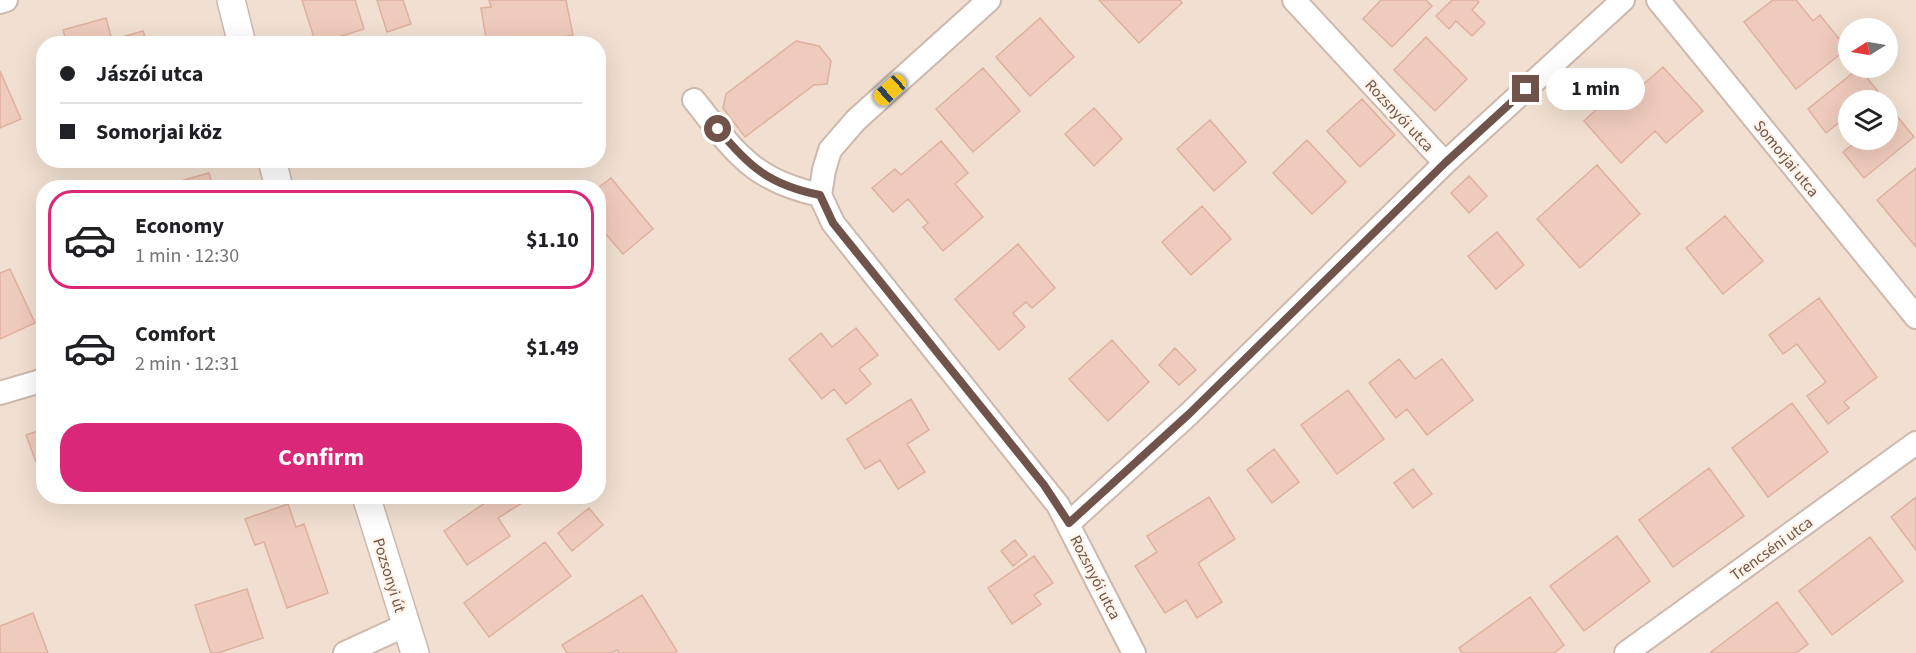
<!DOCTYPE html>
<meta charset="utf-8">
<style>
body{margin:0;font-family:"Source Sans 3",sans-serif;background:#f6f6f6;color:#202124;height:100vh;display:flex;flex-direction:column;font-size:22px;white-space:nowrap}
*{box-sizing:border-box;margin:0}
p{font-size:20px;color:#757577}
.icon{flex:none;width:33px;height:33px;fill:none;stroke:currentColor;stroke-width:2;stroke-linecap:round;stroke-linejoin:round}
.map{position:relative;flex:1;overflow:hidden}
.sheet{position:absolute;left:36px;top:180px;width:570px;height:324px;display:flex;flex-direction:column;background:#fff;border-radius:24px;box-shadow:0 6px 24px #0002}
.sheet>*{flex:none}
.top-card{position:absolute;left:36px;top:36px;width:570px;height:132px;border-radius:24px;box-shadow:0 6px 24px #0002;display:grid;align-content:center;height:132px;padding:0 24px;background:#fff}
.needle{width:39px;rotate:259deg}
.buttons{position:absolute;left:1838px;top:18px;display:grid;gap:12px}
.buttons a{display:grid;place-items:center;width:60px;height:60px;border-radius:50%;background:#fff;box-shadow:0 6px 24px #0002;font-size:30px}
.end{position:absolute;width:27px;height:27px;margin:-14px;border:8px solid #70544b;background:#fff;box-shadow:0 0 0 3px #fff}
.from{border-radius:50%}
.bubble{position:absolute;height:42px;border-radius:21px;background:#fff;box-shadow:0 6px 24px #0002;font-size:20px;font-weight:700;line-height:42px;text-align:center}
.car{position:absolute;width:18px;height:36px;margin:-18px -9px;border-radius:8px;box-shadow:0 0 4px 2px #0007;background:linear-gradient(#f5c518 24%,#345 0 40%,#f5c518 0 76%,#345 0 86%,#f5c518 0)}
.top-card b{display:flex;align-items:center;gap:21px;height:57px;font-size:22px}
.top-card b+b{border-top:2px solid #e0e0e0}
.top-card i{width:15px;height:15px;background:#202124}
ul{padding:10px 0 0;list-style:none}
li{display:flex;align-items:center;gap:18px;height:99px;margin:0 12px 9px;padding:0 12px;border:3px solid transparent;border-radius:24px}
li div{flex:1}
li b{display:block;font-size:22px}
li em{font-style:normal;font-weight:700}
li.selected{border-color:#db2777}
li>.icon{width:54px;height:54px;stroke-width:1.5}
.cta{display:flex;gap:12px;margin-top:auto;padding:12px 24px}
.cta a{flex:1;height:69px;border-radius:24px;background:#db2777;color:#fff;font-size:24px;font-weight:700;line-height:69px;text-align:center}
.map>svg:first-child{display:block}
.residential{fill:#f1e0d1;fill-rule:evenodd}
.building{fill:#eecbbc;stroke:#dfb09d;stroke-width:1.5}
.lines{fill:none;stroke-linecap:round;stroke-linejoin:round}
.minor-casing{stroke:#cdb8ad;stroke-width:26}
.tertiary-casing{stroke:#cdb8ad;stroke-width:30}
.minor{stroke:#fff;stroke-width:22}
.tertiary{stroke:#fff;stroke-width:27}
.route{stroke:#70544b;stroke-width:8}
.labels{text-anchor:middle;stroke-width:4.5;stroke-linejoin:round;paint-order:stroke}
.street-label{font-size:16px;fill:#70544b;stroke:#fef3e8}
</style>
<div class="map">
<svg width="1916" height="653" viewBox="0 0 1916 653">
<rect width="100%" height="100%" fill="#faefe2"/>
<path class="residential" d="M 0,0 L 1916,0 L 1916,653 L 0,653 ZM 1848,28 L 1887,28 L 1887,68 L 1848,68 ZM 44,44 L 598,44 L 598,160 L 44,160 ZM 1848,100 L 1887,100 L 1887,140 L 1848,140 ZM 44,188 L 598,188 L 598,496 L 44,496 Z"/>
<path class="building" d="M 302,0 L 355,0 L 364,29 L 316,44 Z
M 377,0 L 403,0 L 411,24 L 387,32 Z
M 489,0 L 566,0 L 573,35 L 524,44 L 487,44 L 481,8 L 491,7 Z
M 1099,0 L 1180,0 L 1182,3 L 1139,43 Z
M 1381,0 L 1426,0 L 1432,6 L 1392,47 L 1363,19 Z
M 1452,0 L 1477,0 L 1479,2 L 1472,10 L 1485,23 L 1472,36 L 1456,21 L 1449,29 L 1436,16 Z
M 1773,0 L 1796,0 L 1813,21 L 1820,15 L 1847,49 L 1796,89 L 1744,22 Z
M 106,18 L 112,40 L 143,31 L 147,44 L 67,44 L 63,30 Z
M 1040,18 L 1074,57 L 1030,96 L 996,57 Z
M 1426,37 L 1467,79 L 1435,111 L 1394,70 Z
M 796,41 L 819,46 L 831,61 L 827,84 L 814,85 L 745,137 L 723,108 L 726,94 Z
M 1663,67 L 1703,111 L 1666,143 L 1655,131 L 1621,163 L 1584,121 L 1620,88 L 1628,98 Z
M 983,68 L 1020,111 L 973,152 L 936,109 Z
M 1859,68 L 1885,100 L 1848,100 L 1848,130 L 1841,121 L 1826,133 L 1808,109 Z
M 0,71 L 21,119 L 0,128 Z
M 1362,99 L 1395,135 L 1360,167 L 1327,131 Z
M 1887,104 L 1914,137 L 1864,178 L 1843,152 L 1857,141 L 1856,140 L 1887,140 Z
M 1094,108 L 1122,139 L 1094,166 L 1065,134 Z
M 1210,120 L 1246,162 L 1214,191 L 1177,149 Z
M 1307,140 L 1346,182 L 1312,214 L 1273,173 Z
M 941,141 L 968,173 L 955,184 L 983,217 L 943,251 L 923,227 L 928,223 L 908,199 L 893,212 L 872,188 L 895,169 L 901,175 Z
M 1597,165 L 1640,214 L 1580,268 L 1537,219 Z
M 1916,168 L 1916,247 L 1877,200 Z
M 209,173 L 213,188 L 164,188 L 163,186 Z
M 1469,176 L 1487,196 L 1469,213 L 1451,193 Z
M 611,178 L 653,229 L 623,254 L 598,225 L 598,188 Z
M 1202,206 L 1231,239 L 1191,275 L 1162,242 Z
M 1725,216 L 1763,261 L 1723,294 L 1686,248 Z
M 1497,232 L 1524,265 L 1496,289 L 1468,256 Z
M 1018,244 L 1055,288 L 1032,308 L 1026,302 L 1013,313 L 1025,327 L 999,350 L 955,299 Z
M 10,269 L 35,323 L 0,339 L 0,273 Z
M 1819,298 L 1877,377 L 1844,402 L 1849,408 L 1828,424 L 1807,396 L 1826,382 L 1797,344 L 1783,354 L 1769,335 Z
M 856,328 L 878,355 L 859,369 L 871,384 L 846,404 L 834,389 L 822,399 L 789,359 L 821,333 L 832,347 Z
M 1112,340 L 1149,382 L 1108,421 L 1069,379 Z
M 1175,348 L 1196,370 L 1179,385 L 1159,365 Z
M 1399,359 L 1415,379 L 1442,359 L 1473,400 L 1427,435 L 1407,409 L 1396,418 L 1369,383 Z
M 1348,390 L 1384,439 L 1337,474 L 1301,425 Z
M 911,399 L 929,430 L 907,444 L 925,472 L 898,489 L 880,460 L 865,469 L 847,439 Z
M 1792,403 L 1828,452 L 1768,497 L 1732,448 Z
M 44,429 L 44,484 L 26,435 Z
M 1274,449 L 1299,482 L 1272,503 L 1247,470 Z
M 1709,468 L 1744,516 L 1673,567 L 1639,520 Z
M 1413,469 L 1432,494 L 1413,508 L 1394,483 Z
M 495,496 L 530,498 L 498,518 L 510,536 L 467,565 L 444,531 Z
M 1209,497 L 1235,539 L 1198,563 L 1222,602 L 1197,618 L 1186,600 L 1165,613 L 1135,566 L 1157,552 L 1147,536 Z
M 1916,497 L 1916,550 L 1891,517 Z
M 288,504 L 296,527 L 304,524 L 328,593 L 287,608 L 264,542 L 255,545 L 245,519 Z
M 589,508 L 603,525 L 572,551 L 558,533 Z
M 1617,536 L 1650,581 L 1584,631 L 1550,586 Z
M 1870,537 L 1903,581 L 1832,635 L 1799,591 Z
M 1015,540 L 1027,555 L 1013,566 L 1001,551 Z
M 545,542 L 571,576 L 489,637 L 464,603 Z
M 1034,556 L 1053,583 L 1034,595 L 1041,604 L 1012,624 L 988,588 Z
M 247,589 L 263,638 L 218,653 L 211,653 L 195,605 Z
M 642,595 L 677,651 L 674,653 L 619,653 L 617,650 L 611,653 L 567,653 L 562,645 Z
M 1530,597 L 1564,645 L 1554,653 L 1462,653 L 1459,648 Z
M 1777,602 L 1808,644 L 1796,653 L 1712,653 L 1711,652 Z
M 33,613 L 48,653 L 0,653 L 0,626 Z"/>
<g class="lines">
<g class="minor-casing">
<path id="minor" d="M 989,0 L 856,120 L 830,150 L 824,170 L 820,195 L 833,223 L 1058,505 L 1134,653
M 1294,0 L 1445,163
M 1658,0 L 1916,317
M 0,2 L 6,0
M 694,100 C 709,118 724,141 742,157 C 763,178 792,189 820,195
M 0,393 L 44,380
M 1069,523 L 1189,414 L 1445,163 L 1623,0
M 345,653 L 406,625
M 1626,653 L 1916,443"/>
</g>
<g class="tertiary-casing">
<path id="tertiary" d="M 231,0 L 242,44
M 272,160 L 279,188
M 366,496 L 415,653"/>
</g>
<use href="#minor" class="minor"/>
<use href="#tertiary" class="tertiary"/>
</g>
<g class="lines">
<path class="route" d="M 718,129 C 749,167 770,185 820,195 L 833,223 L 1044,485 L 1069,523 L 1189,414 L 1445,163 L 1526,89"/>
</g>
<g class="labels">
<g class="street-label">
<text transform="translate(1400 115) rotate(47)" y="6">Rozsnyói utca</text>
<text transform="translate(1787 158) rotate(51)" y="6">Somorjai utca</text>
<text transform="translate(1771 548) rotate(-36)" y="6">Trencséni utca</text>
<text transform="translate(390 575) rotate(73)" y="6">Pozsonyi út</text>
<text transform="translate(1096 577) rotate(63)" y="6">Rozsnyói utca</text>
</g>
</g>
</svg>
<div class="buttons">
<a><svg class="needle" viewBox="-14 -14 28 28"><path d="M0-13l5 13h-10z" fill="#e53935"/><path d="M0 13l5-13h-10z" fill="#757577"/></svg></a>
<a><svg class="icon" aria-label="layers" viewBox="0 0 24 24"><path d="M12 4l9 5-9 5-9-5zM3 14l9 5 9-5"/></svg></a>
</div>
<i class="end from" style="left:718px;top:129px"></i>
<i class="end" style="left:1526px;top:89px"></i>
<div class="bubble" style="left:1546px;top:68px;width:99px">1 min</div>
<i class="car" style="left:890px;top:90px;rotate:228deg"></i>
<div class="top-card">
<b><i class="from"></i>Jászói utca</b>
<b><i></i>Somorjai köz</b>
</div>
<section class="sheet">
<ul>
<li class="selected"><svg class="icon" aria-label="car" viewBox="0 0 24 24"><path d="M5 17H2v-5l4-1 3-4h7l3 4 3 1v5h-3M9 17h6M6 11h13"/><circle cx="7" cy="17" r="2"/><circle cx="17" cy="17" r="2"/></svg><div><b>Economy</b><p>1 min · 12:30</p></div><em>$1.10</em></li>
<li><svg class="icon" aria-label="car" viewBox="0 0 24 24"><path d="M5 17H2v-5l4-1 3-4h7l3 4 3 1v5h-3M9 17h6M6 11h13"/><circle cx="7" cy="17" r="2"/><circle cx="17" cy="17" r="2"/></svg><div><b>Comfort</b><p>2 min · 12:31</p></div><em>$1.49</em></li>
</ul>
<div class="cta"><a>Confirm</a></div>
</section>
</div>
